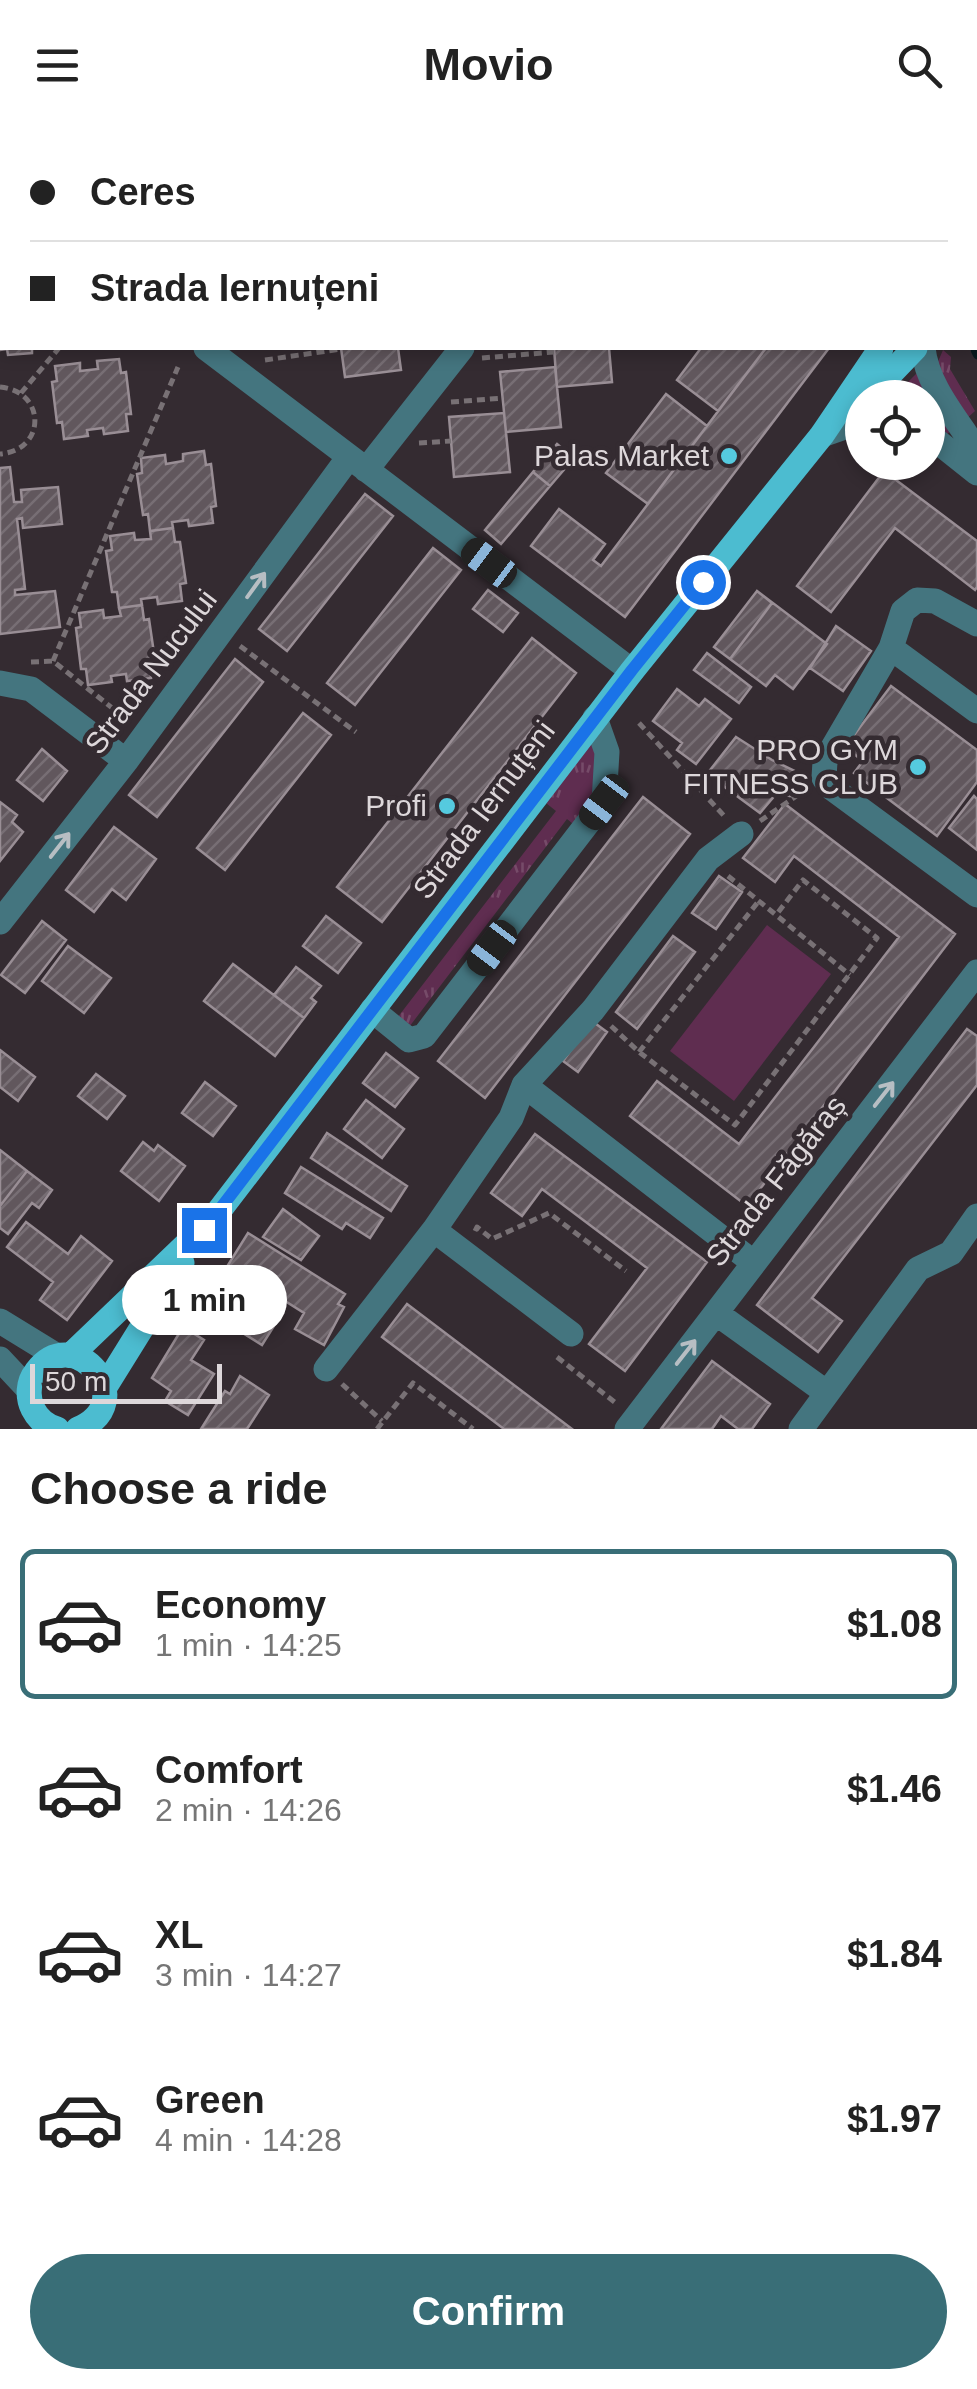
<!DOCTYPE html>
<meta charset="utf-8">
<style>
body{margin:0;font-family:Arial,sans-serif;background:#f2f2f2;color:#222;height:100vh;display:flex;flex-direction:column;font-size:38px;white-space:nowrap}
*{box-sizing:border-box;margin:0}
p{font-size:32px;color:#767676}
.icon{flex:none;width:55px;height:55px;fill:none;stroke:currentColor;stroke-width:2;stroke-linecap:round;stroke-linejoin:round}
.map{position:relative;height:1299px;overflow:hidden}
.sheet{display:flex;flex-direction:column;background:#fff;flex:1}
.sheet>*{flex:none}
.top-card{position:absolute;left:0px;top:0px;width:978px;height:220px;box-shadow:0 5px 15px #0003;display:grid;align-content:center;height:220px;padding:0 30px;background:#fff}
.tools{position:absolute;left:845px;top:250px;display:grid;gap:20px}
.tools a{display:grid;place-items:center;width:100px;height:100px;border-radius:50%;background:#fff;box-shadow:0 5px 15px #0003;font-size:50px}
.scale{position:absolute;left:30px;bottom:25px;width:192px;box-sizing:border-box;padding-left:10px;border:5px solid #ddd7da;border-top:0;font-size:28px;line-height:35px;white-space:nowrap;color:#ddd7da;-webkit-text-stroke:8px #342b31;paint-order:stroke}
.end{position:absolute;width:45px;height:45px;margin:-22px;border:12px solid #1a73e8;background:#fff;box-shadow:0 0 0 5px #fff}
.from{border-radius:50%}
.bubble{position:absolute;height:70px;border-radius:35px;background:#fff;box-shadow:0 5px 15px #0003;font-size:32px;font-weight:600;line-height:70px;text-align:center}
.car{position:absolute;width:30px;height:60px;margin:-30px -15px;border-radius:12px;box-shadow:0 0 8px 2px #0007;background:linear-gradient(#222 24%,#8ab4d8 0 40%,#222 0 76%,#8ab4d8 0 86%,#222 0)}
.top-card b{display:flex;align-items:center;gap:35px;height:95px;font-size:38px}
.top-card b+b{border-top:2px solid #e0e0e0}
.top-card i{width:25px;height:25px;background:#222}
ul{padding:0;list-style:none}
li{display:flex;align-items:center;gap:30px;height:150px;margin:0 20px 15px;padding:0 10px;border:5px solid transparent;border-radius:15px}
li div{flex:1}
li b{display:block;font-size:38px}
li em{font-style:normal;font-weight:600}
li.selected{border-color:#396e77}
li>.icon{width:90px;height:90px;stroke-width:1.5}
h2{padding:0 30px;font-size:45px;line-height:120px}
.action{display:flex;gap:20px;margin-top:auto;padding:20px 30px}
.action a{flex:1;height:115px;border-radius:60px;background:#396e77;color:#fff;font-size:40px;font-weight:600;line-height:115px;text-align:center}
header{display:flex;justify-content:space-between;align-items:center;height:130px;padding:0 30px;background:#fff;font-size:45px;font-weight:600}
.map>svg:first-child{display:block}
.grass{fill:url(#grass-tufts)}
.green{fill:#5f2d50}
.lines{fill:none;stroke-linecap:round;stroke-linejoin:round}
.stream{stroke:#091a1e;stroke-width:8}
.building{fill:url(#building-hatch);stroke:#998e95;stroke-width:2.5}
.path{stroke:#787175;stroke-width:5;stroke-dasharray:8 5;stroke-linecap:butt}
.minor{stroke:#44757f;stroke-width:25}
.major{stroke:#4cbcd0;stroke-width:25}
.oneway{stroke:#b7bec3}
.route{stroke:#1a73e8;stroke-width:12}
.poi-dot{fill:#55cadf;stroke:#342b31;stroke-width:4}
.labels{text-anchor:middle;stroke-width:9;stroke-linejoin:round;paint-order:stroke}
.poi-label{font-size:30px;fill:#ddd7da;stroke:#342b31;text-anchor:end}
.street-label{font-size:30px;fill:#ddd7da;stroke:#342b31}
</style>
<header><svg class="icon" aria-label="menu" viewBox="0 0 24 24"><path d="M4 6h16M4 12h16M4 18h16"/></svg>Movio<svg class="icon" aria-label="search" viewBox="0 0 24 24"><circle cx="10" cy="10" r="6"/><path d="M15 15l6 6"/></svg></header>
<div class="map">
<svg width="977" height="1299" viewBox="0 0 977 1299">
<defs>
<pattern id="grass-tufts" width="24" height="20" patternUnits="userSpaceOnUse" patternTransform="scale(2.5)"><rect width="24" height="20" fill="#5f2d50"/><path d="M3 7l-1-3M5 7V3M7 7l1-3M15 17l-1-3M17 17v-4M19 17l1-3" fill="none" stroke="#764b69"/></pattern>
<pattern id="building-hatch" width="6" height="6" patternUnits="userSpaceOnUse" patternTransform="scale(2.5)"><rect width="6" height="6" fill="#61575d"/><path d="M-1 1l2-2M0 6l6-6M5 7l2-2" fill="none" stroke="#776e74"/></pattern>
</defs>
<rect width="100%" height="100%" fill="#342b31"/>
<path class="grass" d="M 943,220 L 951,227 L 950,239 L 975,281 L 965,290 L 937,234 Z
M 918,242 L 954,298 L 944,307 L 928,294 L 928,268 L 892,268 Z
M 595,588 L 607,622 L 582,701 L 567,689 L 403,905 L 391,896 L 556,681 L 536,665 Z"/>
<path class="green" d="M 767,795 L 831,844 L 734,971 L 670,921 Z"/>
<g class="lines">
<path class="stream" d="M 853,0 L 854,2
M 975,221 L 977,225"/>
</g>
<path class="building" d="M 366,0 L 465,0 L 463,2 Z
M 630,0 L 687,0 L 687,2 L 631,2 Z
M 2,160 L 2,218 L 32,218 L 32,223 L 8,225 L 7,219 L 0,220 Z
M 341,218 L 398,218 L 401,240 L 345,247 Z
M 554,218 L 609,218 L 612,252 L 557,257 Z
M 701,218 L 766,218 L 718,281 L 677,250 Z
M 766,218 L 829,218 L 625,487 L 531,416 L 559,379 L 605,414 L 593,430 L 601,436 Z
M 119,229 L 121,243 L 126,242 L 131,284 L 126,284 L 128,301 L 104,304 L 103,298 L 87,300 L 88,306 L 64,309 L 62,292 L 57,293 L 52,252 L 57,251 L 55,236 L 80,233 L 80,241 L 98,239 L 97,231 Z
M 555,237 L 561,297 L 506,302 L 500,242 Z
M 666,264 L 707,296 L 648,374 L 606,343 Z
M 504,283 L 510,342 L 454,347 L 449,287 Z
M 557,314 L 574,328 L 550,356 L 533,342 Z
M 204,321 L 206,335 L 211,334 L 216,376 L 211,377 L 213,393 L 189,396 L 188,390 L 172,392 L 173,398 L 150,401 L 148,384 L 143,385 L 137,344 L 142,343 L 141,328 L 165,325 L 166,334 L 183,331 L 183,324 Z
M 10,337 L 14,372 L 22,372 L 21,360 L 58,357 L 62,394 L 23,398 L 22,388 L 17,389 L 25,459 L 15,460 L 15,465 L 55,461 L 60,497 L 0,504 L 0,338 Z
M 884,341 L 977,411 L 977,457 L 975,460 L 895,398 L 831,482 L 797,456 Z
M 533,342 L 550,356 L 501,414 L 485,400 Z
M 365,364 L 393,386 L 287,521 L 259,499 Z
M 173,398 L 175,412 L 180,412 L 186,453 L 180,454 L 182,471 L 158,474 L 157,467 L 141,469 L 142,475 L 119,478 L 117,462 L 112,462 L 106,421 L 112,420 L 110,406 L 134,403 L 135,410 L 151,409 L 150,401 Z
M 433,418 L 461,440 L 355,575 L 327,553 Z
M 488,460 L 518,483 L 503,502 L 473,479 Z
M 757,461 L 772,473 L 730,529 L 714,517 Z
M 757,461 L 827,514 L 793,559 L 775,545 L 766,556 L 714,517 Z
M 142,475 L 144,490 L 149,489 L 155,530 L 149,531 L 151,548 L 127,551 L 126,544 L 111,546 L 112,552 L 88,555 L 86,539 L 81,539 L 76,498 L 81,497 L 79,483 L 103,480 L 104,488 L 121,486 L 119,478 Z
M 836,496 L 871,521 L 843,561 L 810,538 Z
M 532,508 L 576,543 L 382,792 L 337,757 Z
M 707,523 L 751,557 L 739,573 L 694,540 Z
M 235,529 L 263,552 L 157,687 L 129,665 Z
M 891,556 L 977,620 L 977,652 L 937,706 L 854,643 L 863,631 L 845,617 Z
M 677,559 L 699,576 L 705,569 L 731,589 L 696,634 L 677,620 L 682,613 L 653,591 Z
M 303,583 L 331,605 L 225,740 L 197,718 Z
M 736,607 L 772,630 L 807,647 L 790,666 L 777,663 L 760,683 L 707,644 Z
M 42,619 L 67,641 L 43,671 L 17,650 Z
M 974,666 L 977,669 L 977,720 L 949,698 Z
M 643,667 L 690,704 L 485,968 L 438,931 Z
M 0,672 L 17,685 L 12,692 L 23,702 L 0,731 Z
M 785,674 L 955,804 L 747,1076 L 630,986 L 657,951 L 739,1014 L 899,807 L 794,726 L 775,752 L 743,728 Z
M 114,697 L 156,729 L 126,770 L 112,759 L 94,782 L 66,760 Z
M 719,746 L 742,762 L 716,799 L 692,783 Z
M 326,786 L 361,813 L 338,843 L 303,816 Z
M 42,791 L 66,810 L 25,863 L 1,845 Z
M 673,806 L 695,822 L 637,899 L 616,882 Z
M 68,816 L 111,848 L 84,883 L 42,851 Z
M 233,834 L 304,888 L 275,926 L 204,871 Z
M 296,837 L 321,856 L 311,868 L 316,872 L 304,888 L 274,865 Z
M 592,891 L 607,902 L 578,942 L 563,931 Z
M 967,899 L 977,906 L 977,955 L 812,1168 L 842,1191 L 818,1222 L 757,1175 Z
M 0,920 L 35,947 L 18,971 L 0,957 Z
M 386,923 L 418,948 L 395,977 L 363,953 Z
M 96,944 L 125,966 L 107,989 L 78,966 Z
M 205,952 L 236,976 L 213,1006 L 182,983 Z
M 366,970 L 404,999 L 382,1028 L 344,999 Z
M 327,1003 L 407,1056 L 391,1081 L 311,1028 Z
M 535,1004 L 707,1132 L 625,1241 L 589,1214 L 647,1138 L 542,1059 L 522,1086 L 491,1063 Z
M 143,1012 L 154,1021 L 158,1015 L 185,1036 L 159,1071 L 121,1041 Z
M 0,1020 L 27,1041 L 0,1076 Z
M 301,1037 L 383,1088 L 370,1108 L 346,1093 L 342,1099 L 285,1063 Z
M 27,1041 L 52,1060 L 39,1078 L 32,1073 L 8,1104 L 0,1098 L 0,1076 Z
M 283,1079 L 319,1106 L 301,1130 L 263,1107 Z
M 26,1092 L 68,1124 L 81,1106 L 112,1131 L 67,1190 L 40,1170 L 53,1152 L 7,1117 Z
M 248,1103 L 345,1164 L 338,1174 L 344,1177 L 324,1215 L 295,1199 L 304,1183 L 228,1135 Z
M 220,1140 L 284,1180 L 262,1215 L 198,1175 Z
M 407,1174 L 572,1299 L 504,1299 L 382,1207 Z
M 183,1197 L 204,1210 L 191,1230 L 214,1244 L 188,1285 L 165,1271 L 171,1261 L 152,1248 Z
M 712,1231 L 770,1274 L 752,1299 L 738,1299 L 721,1286 L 712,1299 L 661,1299 Z
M 240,1246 L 269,1265 L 247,1299 L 201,1299 L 225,1261 L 230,1264 Z"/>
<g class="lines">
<path class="path" d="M 482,228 L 554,222
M 265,230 L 341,219
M 0,257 C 46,261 47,320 0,324
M 21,263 L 59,218
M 451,272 L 503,268
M 419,313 L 451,311
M 240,516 L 356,602
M 53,531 L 178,237
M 31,532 L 53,531 L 126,589
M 639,593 L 726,688
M 760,691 L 805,660
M 728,746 L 850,845
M 611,896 L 639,922 L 735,995 L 877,808 L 803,750 L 776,785
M 639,922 L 758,772
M 475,1101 L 477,1097 L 492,1109 L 549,1083 L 626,1141
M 557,1227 L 617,1274
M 342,1254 L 382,1291
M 377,1299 L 413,1253 L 473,1299"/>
<path class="minor" d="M 593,0 L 593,2
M 0,60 L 2,62
M 206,218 L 632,541
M 923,218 C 927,256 957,289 977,321
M 928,304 L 977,343
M 822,305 L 862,291
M 366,340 L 462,218
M 977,494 L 935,471 L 917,470 L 903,481 L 891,518 L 825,631 L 824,648 L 833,659 L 977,765
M 891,518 L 977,581
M 0,553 L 31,559 L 126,631
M 0,792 L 126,631 L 349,327
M 372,880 L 409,910 L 424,906 L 604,672 L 607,622 L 595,588
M 524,955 L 754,1133
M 434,1100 L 571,1204
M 716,1183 L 827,1263
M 0,1191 L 57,1226
M 0,1229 L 29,1260
M 326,1239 L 434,1100 L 511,988 L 524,955 L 593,880 L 708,729 L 741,704
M 627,1299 L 977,842
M 801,1299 L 918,1139 L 951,1123 L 977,1086"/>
<path class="major" d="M 975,86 L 977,83
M 975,155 L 977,153
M 867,268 L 915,218
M 71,1225 L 212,1090 L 632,541 L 822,305 L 881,218
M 105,1257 L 182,1133
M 57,1299 C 47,1296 38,1289 33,1279 C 27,1267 28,1252 36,1242 C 74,1190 143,1272 78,1299"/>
</g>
<defs><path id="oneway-shaft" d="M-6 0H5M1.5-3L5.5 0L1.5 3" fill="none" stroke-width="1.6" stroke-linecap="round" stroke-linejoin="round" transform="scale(2.5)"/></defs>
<g class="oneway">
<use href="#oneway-shaft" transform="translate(256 455) rotate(-54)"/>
<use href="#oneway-shaft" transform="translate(60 715) rotate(-52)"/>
<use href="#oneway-shaft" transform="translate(884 964) rotate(-52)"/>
<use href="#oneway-shaft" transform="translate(686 1222) rotate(-52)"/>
</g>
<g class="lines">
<path class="route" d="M 204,1100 L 632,540 L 703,452"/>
</g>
<g class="poi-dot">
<circle cx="729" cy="326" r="10"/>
<circle cx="918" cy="637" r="10"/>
<circle cx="447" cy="676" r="10"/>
</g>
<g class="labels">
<g class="poi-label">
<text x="709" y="336">Palas Market</text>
<text x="898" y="630">PRO GYM<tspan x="898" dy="34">FITNESS CLUB</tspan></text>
<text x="427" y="686">Profi</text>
</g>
<g class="street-label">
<text transform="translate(151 542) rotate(-53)" y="10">Strada Nucului</text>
<text transform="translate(484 680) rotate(-53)" y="10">Strada Iernuțeni</text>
<text transform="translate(776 1051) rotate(-52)" y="10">Strada Făgăraș</text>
</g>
</g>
</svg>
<div class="tools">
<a><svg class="icon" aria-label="locate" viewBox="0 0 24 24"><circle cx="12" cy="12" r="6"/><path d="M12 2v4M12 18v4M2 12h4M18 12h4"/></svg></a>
</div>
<div class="scale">50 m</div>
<i class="end from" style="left:703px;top:452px"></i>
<i class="end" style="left:204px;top:1100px"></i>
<div class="bubble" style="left:122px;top:1135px;width:165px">1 min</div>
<i class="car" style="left:489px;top:433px;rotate:307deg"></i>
<i class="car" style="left:604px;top:672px;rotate:217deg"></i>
<i class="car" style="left:492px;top:818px;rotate:217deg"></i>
<div class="top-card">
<b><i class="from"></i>Ceres</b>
<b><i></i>Strada Iernuțeni</b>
</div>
</div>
<section class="sheet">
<h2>Choose a ride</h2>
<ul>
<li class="selected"><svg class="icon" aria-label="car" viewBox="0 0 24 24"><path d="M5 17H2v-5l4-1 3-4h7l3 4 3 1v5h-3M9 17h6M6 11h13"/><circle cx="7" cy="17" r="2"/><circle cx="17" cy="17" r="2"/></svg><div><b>Economy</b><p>1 min · 14:25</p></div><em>$1.08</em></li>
<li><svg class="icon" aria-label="car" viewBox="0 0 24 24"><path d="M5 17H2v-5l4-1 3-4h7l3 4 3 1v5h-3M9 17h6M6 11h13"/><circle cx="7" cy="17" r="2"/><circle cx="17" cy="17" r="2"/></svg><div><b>Comfort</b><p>2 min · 14:26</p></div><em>$1.46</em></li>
<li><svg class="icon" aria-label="car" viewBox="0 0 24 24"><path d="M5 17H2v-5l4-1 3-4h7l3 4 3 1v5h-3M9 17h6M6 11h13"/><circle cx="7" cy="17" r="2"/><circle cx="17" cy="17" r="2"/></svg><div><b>XL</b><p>3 min · 14:27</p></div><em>$1.84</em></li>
<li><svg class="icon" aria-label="car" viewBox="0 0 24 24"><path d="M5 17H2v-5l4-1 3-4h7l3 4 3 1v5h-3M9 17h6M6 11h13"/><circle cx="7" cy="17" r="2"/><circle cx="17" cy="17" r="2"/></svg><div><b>Green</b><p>4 min · 14:28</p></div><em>$1.97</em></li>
</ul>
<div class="action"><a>Confirm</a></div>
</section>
